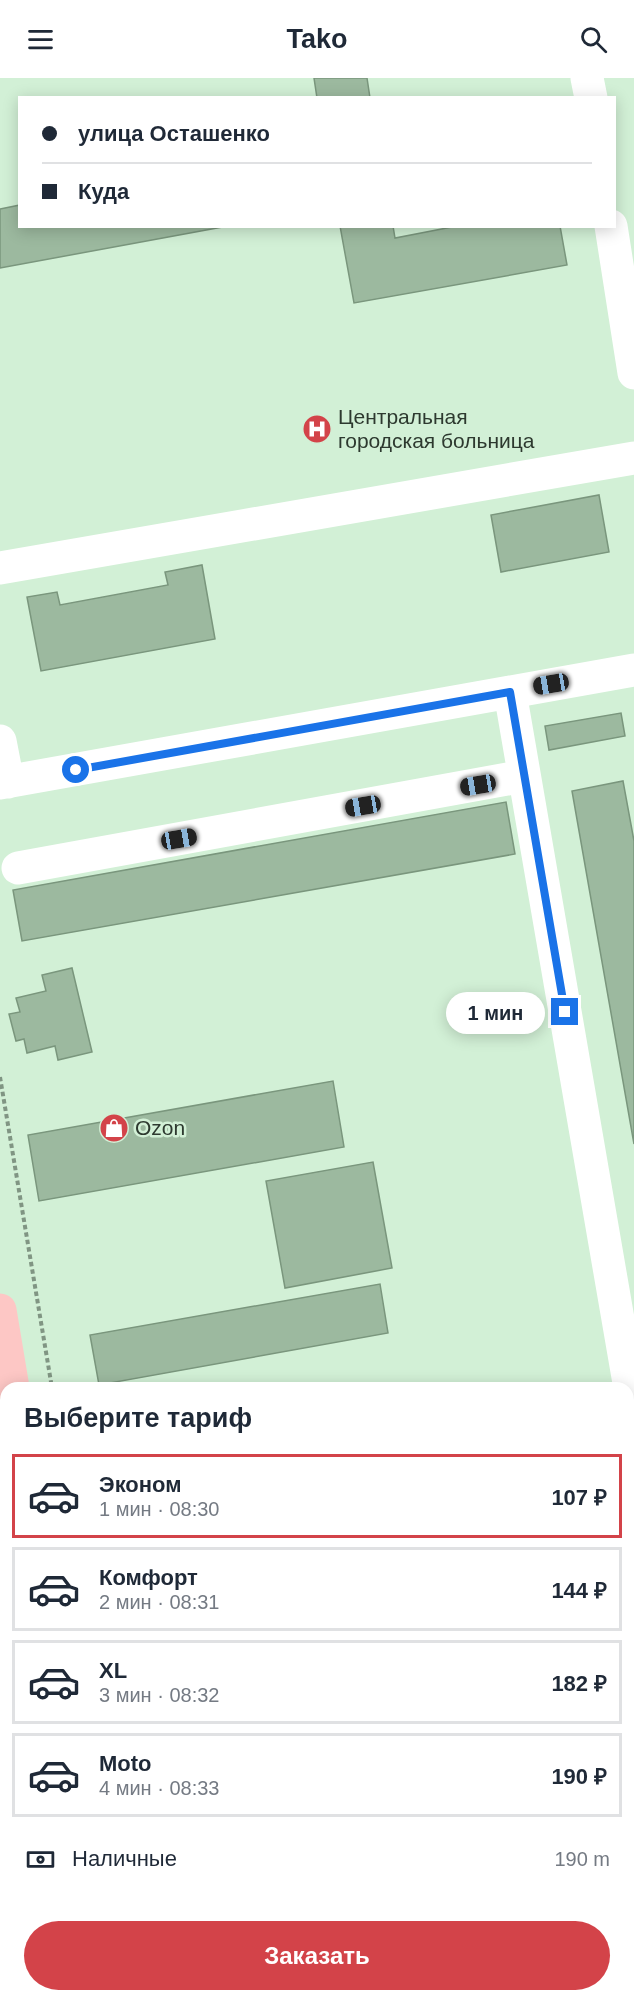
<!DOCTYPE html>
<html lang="ru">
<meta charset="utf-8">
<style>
body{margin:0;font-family:Arial,sans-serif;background:#f2f2f3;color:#1f2937;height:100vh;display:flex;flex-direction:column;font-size:22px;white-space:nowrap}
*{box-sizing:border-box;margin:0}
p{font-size:20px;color:#747a83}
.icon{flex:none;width:33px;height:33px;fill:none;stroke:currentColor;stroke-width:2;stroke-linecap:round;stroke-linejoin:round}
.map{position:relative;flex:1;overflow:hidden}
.panel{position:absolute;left:0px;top:1304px;width:634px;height:620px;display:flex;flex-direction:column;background:#fff;border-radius:18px 18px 0 0;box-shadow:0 3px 15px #0003}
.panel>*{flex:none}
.guide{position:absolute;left:18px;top:18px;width:598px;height:132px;border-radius:0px;box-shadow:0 3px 15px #0003;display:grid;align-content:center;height:132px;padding:0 24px;background:#fff}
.end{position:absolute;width:27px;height:27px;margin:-14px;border:8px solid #1a73e8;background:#fff;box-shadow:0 0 0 3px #fff}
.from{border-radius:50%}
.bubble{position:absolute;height:42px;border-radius:21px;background:#fff;box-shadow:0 3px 15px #0003;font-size:20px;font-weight:800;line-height:42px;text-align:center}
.car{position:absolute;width:18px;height:36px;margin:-18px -9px;border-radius:8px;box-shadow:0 0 4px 2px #0007;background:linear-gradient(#222 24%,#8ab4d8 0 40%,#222 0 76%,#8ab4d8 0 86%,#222 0)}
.guide b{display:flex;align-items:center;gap:21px;height:57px;font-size:22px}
.guide b+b{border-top:2px solid #e0e1e3}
.guide i{width:15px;height:15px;background:#1f2937}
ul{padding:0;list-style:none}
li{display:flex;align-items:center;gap:18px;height:84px;margin:0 12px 9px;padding:0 12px;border:3px solid #e0e1e3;border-radius:0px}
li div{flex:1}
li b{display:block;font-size:22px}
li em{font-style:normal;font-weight:800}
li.on{border-color:#d34349}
li>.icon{width:54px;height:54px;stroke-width:1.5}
h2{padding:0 24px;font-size:27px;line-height:72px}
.pay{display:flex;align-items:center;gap:15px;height:66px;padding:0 24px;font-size:22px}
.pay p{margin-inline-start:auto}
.cta{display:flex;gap:12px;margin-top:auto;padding:12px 24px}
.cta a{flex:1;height:69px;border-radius:36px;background:#d34349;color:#fff;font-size:24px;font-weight:800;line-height:69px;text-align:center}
header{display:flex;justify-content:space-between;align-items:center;height:78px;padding:0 24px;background:#fff;font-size:27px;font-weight:800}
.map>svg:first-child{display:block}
.building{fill:#9cb99f;stroke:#7a967d;stroke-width:1.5}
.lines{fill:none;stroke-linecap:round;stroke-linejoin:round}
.path{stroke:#809583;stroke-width:4;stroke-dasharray:4.5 3;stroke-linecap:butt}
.minor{stroke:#fff;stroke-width:33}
.major{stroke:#fdc7c5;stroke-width:33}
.route{stroke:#1a73e8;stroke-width:8}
.labels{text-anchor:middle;stroke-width:5;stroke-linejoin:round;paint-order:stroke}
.poi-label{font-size:21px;fill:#2d392f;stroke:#d2f0d6;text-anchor:start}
</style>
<header><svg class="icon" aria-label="menu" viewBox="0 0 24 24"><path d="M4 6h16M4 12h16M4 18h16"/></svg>Tako<svg class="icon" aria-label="search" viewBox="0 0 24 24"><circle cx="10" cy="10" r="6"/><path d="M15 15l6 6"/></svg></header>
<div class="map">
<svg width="634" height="1922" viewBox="0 0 634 1922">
<rect width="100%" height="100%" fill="#d2f0d6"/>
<path class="building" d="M 314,0 L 367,0 L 370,20 L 317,20 Z
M 20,127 L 20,148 L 228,148 L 0,190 L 0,131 Z
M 340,148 L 393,148 L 395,160 L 457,148 L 560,148 L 567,187 L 354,225 Z
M 599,417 L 609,474 L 501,494 L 491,437 Z
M 202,487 L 215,561 L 41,593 L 27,519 L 57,514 L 60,527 L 168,507 L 165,494 Z
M 621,635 L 625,658 L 549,672 L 545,648 Z
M 623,703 L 634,763 L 634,1066 L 572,713 Z
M 506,724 L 515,776 L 22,863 L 13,812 Z
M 72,890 L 92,974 L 58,982 L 55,968 L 27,975 L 24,961 L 16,963 L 9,936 L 20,934 L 16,920 L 46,913 L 42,897 Z
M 333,1003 L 344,1069 L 39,1123 L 28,1057 Z
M 373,1084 L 392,1190 L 285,1210 L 266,1103 Z
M 380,1206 L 388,1255 L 99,1307 L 90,1257 Z
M 0,1461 L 6,1493 L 6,1907 L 0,1908 Z
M 336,1917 L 490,1917 L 490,1922 L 337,1922 Z"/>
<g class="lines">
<path class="path" d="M 0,999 L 52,1310
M 155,1917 L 156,1922"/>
<path class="minor" d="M 587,0 L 591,20
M 611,148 L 634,295
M 0,490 L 634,380
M 510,614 L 634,1334
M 0,663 L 8,704
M 0,705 L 634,592
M 18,790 L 524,698"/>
<path class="major" d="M 0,1232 L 13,1310
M 118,1917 L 119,1922"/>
</g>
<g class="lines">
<path class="route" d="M 76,692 L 510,614 L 565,934"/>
</g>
<defs>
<g id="hospital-disc" transform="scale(1.5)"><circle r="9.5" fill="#d34349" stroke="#d2f0d6"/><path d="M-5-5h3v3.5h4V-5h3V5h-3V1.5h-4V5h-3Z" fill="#fff"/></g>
<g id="shop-disc" transform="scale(1.5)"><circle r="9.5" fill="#d34349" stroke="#d2f0d6"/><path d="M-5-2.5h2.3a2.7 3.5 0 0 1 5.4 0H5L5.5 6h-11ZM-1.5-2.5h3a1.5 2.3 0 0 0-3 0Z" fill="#fff"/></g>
</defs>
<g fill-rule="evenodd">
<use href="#hospital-disc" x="317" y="351"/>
<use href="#shop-disc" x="114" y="1050"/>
</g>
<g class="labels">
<g class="poi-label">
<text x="338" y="346">Центральная<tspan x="338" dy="24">городская больница</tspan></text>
<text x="135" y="1057">Ozon</text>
</g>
</g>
</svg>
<i class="end from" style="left:76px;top:692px"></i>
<i class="end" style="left:565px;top:934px"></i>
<div class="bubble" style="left:446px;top:914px;width:99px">1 мин</div>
<i class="car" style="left:551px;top:606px;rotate:260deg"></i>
<i class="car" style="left:478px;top:707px;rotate:260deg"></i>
<i class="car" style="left:363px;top:728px;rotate:260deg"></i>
<i class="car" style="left:179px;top:761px;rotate:80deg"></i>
<div class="guide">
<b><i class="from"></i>улица Осташенко</b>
<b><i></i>Куда</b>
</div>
<section class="panel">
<h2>Выберите тариф</h2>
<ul>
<li class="on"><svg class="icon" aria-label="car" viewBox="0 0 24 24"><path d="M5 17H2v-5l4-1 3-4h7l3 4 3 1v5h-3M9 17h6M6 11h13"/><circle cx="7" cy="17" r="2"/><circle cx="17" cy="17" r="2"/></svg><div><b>Эконом</b><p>1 мин · 08:30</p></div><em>107 ₽</em></li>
<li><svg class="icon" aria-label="car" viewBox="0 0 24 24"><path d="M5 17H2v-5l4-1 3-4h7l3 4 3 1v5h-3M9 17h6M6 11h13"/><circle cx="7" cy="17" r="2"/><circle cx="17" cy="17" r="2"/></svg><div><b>Комфорт</b><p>2 мин · 08:31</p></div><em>144 ₽</em></li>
<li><svg class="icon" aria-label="car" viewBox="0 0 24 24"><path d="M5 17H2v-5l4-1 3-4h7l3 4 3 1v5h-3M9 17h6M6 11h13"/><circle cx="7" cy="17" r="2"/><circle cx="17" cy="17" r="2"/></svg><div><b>XL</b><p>3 мин · 08:32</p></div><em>182 ₽</em></li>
<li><svg class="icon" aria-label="car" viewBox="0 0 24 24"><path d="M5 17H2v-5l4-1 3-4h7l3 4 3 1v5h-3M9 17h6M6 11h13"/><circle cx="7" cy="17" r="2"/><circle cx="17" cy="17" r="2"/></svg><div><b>Moto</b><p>4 мин · 08:33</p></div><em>190 ₽</em></li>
</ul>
<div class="pay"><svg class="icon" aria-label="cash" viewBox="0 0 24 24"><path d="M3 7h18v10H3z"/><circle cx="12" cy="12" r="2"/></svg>Наличные<p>190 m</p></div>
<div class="cta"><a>Заказать</a></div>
</section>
</div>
